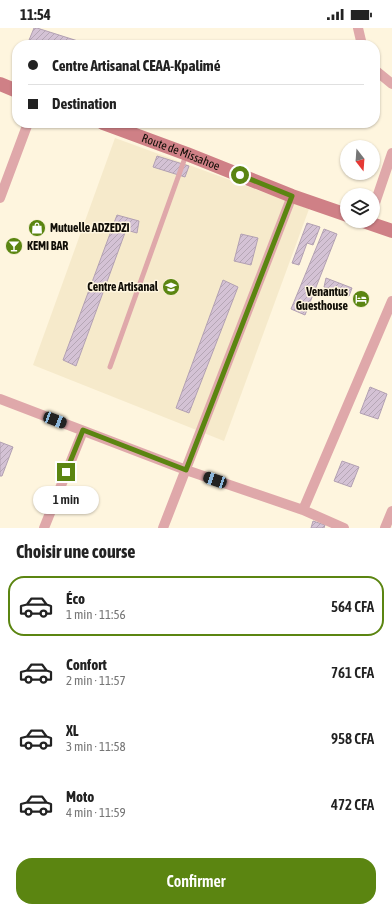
<!DOCTYPE html>
<html lang="fr">
<meta charset="utf-8">
<style>
body{margin:0;font-family:"Asap Condensed",sans-serif;background:#f2f2f2;color:#222;height:100vh;display:flex;flex-direction:column;font-size:15px;white-space:nowrap}
*{box-sizing:border-box;margin:0}
p{font-size:13px;color:#767676}
.icon{flex:none;width:22px;height:22px;fill:none;stroke:currentColor;stroke-width:2;stroke-linecap:round;stroke-linejoin:round}
.map{position:relative;height:500px;overflow:hidden}
.sheet{display:flex;flex-direction:column;background:#fff;flex:1}
.sheet>*{flex:none}
.hud{position:absolute;left:12px;top:12px;width:368px;height:88px;border-radius:16px;box-shadow:0 1px 3px #0004;display:grid;align-content:center;height:88px;padding:0 16px;background:#fff}
.needle{width:26px;rotate:163deg}
.buttons{position:absolute;left:340px;top:112px;display:grid;gap:8px}
.buttons a{display:grid;place-items:center;width:40px;height:40px;border-radius:50%;background:#fff;box-shadow:0 1px 3px #0004;font-size:20px}
.end{position:absolute;width:18px;height:18px;margin:-9px;border:5px solid #5b8511;background:#fff;box-shadow:0 0 0 2px #fff}
.from{border-radius:50%}
.bubble{position:absolute;height:28px;border-radius:14px;background:#fff;box-shadow:0 1px 3px #0004;font-size:13px;font-weight:600;line-height:28px;text-align:center}
.car{position:absolute;width:12px;height:24px;margin:-12px -6px;border-radius:5px;box-shadow:0 0 3px 1px #0007;background:linear-gradient(#222 24%,#8ab4d8 0 40%,#222 0 76%,#8ab4d8 0 86%,#222 0)}
.hud b{display:flex;align-items:center;gap:14px;height:38px;font-size:15px}
.hud b+b{border-top:1px solid #e0e0e0}
.hud i{width:10px;height:10px;background:#222}
ul{padding:0;list-style:none}
li{display:flex;align-items:center;gap:12px;height:60px;margin:0 8px 6px;padding:0 8px;border:2px solid transparent;border-radius:16px}
li div{flex:1}
li b{display:block;font-size:15px}
li em{font-style:normal;font-weight:600}
li.current{border-color:#5b8511}
li>.icon{width:36px;height:36px;stroke-width:1.5}
h2{padding:0 16px;font-size:18px;line-height:48px}
.button{display:flex;gap:8px;margin-top:auto;padding:8px 16px}
.button a{flex:1;height:46px;border-radius:16px;background:#5b8511;color:#fff;font-size:16px;font-weight:600;line-height:46px;text-align:center}
.status{display:flex;justify-content:space-between;align-items:center;height:28px;padding:0 20px;background:#fff;direction:ltr}
.status svg{height:11px;fill:currentColor}
.map>svg:first-child{display:block}
.built{fill:#f6eacb}
.building{fill:url(#building-hatch);stroke:#b2a0b2}
.lines{fill:none;stroke-linecap:round;stroke-linejoin:round}
.service{stroke:#dfa8aa;stroke-width:5}
.minor{stroke:#dfa8aa;stroke-width:10}
.secondary{stroke:#cf8086;stroke-width:14}
.route{stroke:#5b8511;stroke-width:5}
.labels{text-anchor:middle;stroke-width:3;stroke-linejoin:round;paint-order:stroke}
.street-label{font-size:12px;fill:#110e07;stroke:#fef5de}
.poi-label{font-size:12px;font-weight:bold;fill:#110e07;stroke:#fef5de;text-anchor:start}
</style>
<div class="status"><b>11:54</b><svg viewBox="0 0 49 12"><path d="M0 12V9h3v3zM5 12V6h3v6zM10 12V3h3v9zM15 12V0h3v12zM26 1h20v11H26zM47 4h2v5h-2z"/></svg></div>
<div class="map">
<svg width="392" height="500" viewBox="0 0 392 500">
<defs>
<pattern id="building-hatch" width="6" height="6" patternUnits="userSpaceOnUse"><rect width="6" height="6" fill="#d4c2d5"/><path d="M-1 1l2-2M0 6l6-6M5 7l2-2" fill="none" stroke="#b5a6b5"/></pattern>
</defs>
<rect width="100%" height="100%" fill="#fef5de"/>
<path class="built" d="M 115,110 L 309,181 L 224,413 L 33,337 Z"/>
<path class="building" d="M 34,0 L 37,0 L 81,14 L 80,17 L 27,17 Z
M 157,128 L 189,138 L 185,149 L 153,139 Z
M 117,187 L 139,193 L 137,205 L 126,202 L 76,338 L 63,332 Z
M 307,195 L 320,199 L 313,217 L 307,215 L 299,237 L 292,235 Z
M 324,201 L 337,206 L 305,287 L 291,281 Z
M 241,206 L 258,210 L 251,237 L 234,233 Z
M 326,250 L 352,260 L 349,268 L 324,259 Z
M 223,252 L 238,259 L 189,385 L 176,380 Z
M 370,359 L 387,366 L 378,391 L 360,385 Z
M 0,414 L 13,419 L 2,448 L 0,448 Z
M 342,433 L 359,439 L 351,459 L 334,453 Z
M 313,493 L 325,497 L 324,500 L 311,500 Z"/>
<g class="lines">
<path class="service" d="M 110,339 L 186,127"/>
<path class="minor" d="M 358,0 L 362,17
M 375,42 L 392,56
M 0,170 L 28,95
M 373,181 L 392,125
M 0,371 L 186,442 L 303,482 L 344,500
M 303,482 L 392,273
M 44,500 L 83,403
M 163,500 L 292,168
M 385,500 L 392,483"/>
<g class="secondary">
<path d="M 0,56 L 17,63"/>
<path id="s1" d="M 103,95 L 187,126 L 292,168 L 347,187"/>
<path d="M 363,193 L 392,203"/>
</g>
</g>
<g class="lines">
<path class="route" d="M 66,444 L 83,402 L 186,442 L 292,168 L 240,147"/>
</g>
<defs>
<g id="shop-disc" transform="scale(0.9)"><circle r="9.5" fill="#5b8511" stroke="#fef5de"/><path d="M-5-2.5h2.3a2.7 3.5 0 0 1 5.4 0H5L5.5 6h-11ZM-1.5-2.5h3a1.5 2.3 0 0 0-3 0Z" fill="#fff"/></g>
<g id="bar-disc" transform="scale(0.9)"><circle r="9.5" fill="#5b8511" stroke="#fef5de"/><path d="M-6-5H6L.8 .8V4.5H3.5V6h-7V4.5H-.8V.8Z" fill="#fff"/></g>
<g id="school-disc" transform="scale(0.9)"><circle r="9.5" fill="#5b8511" stroke="#fef5de"/><path d="M0-5L7-2L0 1L-7-2ZM-4 1L0 2.5L4 1V4Q0 6-4 4Z" fill="#fff"/></g>
<g id="hotel-disc" transform="scale(0.9)"><circle r="9.5" fill="#5b8511" stroke="#fef5de"/><path d="M-6-4.5h1.5V1H6V5H4.5V3h-9V5H-6ZM-4 0a1.8 1.8 0 1 1 3.6 0ZM.5 0V-2.5h3Q6-2.5 6 0Z" fill="#fff"/></g>
</defs>
<g fill-rule="evenodd">
<use href="#shop-disc" x="37" y="200"/>
<use href="#bar-disc" x="14" y="218"/>
<use href="#school-disc" x="171" y="259"/>
<use href="#hotel-disc" x="361" y="271"/>
</g>
<g class="labels">
<g class="street-label">
<text dy="4" stroke="none"><textPath href="#s1" startOffset="83">Route de Missahoe</textPath></text>
</g>
<g class="poi-label">
<text x="50" y="204">Mutuelle ADZEDZI</text>
<text x="27" y="222">KEMI BAR</text>
<text x="158" y="263" text-anchor="end">Centre Artisanal</text>
<text x="348" y="268" text-anchor="end">Venantus<tspan x="348" dy="14">Guesthouse</tspan></text>
</g>
</g>
</svg>
<div class="buttons">
<a><svg class="needle" viewBox="-14 -14 28 28"><path d="M0-13l5 13h-10z" fill="#e53935"/><path d="M0 13l5-13h-10z" fill="#767676"/></svg></a>
<a><svg class="icon" aria-label="layers" viewBox="0 0 24 24"><path d="M12 4l9 5-9 5-9-5zM3 14l9 5 9-5"/></svg></a>
</div>
<i class="end from" style="left:240px;top:147px"></i>
<i class="end" style="left:66px;top:444px"></i>
<div class="bubble" style="left:33px;top:458px;width:66px">1 min</div>
<i class="car" style="left:55px;top:392px;rotate:111deg"></i>
<i class="car" style="left:215px;top:452px;rotate:289deg"></i>
<div class="hud">
<b><i class="from"></i>Centre Artisanal CEAA-Kpalimé</b>
<b><i></i>Destination</b>
</div>
</div>
<section class="sheet">
<h2>Choisir une course</h2>
<ul>
<li class="current"><svg class="icon" aria-label="car" viewBox="0 0 24 24"><path d="M5 17H2v-5l4-1 3-4h7l3 4 3 1v5h-3M9 17h6M6 11h13"/><circle cx="7" cy="17" r="2"/><circle cx="17" cy="17" r="2"/></svg><div><b>Éco</b><p>1 min · 11:56</p></div><em>564 CFA</em></li>
<li><svg class="icon" aria-label="car" viewBox="0 0 24 24"><path d="M5 17H2v-5l4-1 3-4h7l3 4 3 1v5h-3M9 17h6M6 11h13"/><circle cx="7" cy="17" r="2"/><circle cx="17" cy="17" r="2"/></svg><div><b>Confort</b><p>2 min · 11:57</p></div><em>761 CFA</em></li>
<li><svg class="icon" aria-label="car" viewBox="0 0 24 24"><path d="M5 17H2v-5l4-1 3-4h7l3 4 3 1v5h-3M9 17h6M6 11h13"/><circle cx="7" cy="17" r="2"/><circle cx="17" cy="17" r="2"/></svg><div><b>XL</b><p>3 min · 11:58</p></div><em>958 CFA</em></li>
<li><svg class="icon" aria-label="car" viewBox="0 0 24 24"><path d="M5 17H2v-5l4-1 3-4h7l3 4 3 1v5h-3M9 17h6M6 11h13"/><circle cx="7" cy="17" r="2"/><circle cx="17" cy="17" r="2"/></svg><div><b>Moto</b><p>4 min · 11:59</p></div><em>472 CFA</em></li>
</ul>
<div class="button"><a>Confirmer</a></div>
</section>
